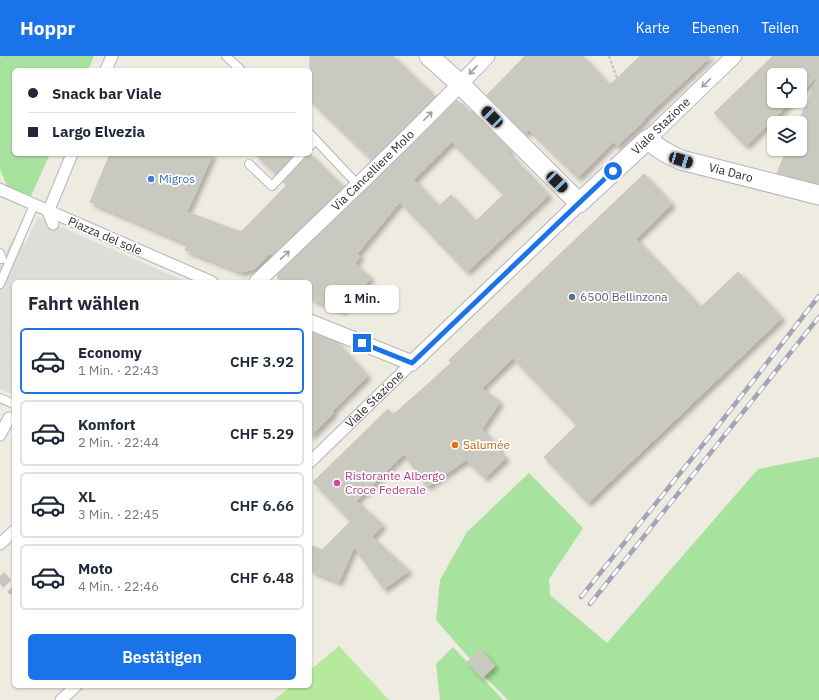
<!DOCTYPE html>
<html lang="de">
<meta charset="utf-8">
<style>
body{margin:0;font-family:"IBM Plex Sans",sans-serif;background:#f6f6f7;color:#1f2937;height:100vh;display:flex;flex-direction:column;font-size:15px;white-space:nowrap}
*{box-sizing:border-box;margin:0}
p{font-size:13px;color:#747a83}
.icon{flex:none;width:22px;height:22px;fill:none;stroke:currentColor;stroke-width:2;stroke-linecap:round;stroke-linejoin:round}
.map{position:relative;flex:1;overflow:hidden}
.panel{position:absolute;left:12px;top:224px;width:300px;height:408px;display:flex;flex-direction:column;background:#fff;border-radius:6px;box-shadow:0 1px 3px #0004}
.panel>*{flex:none}
.hud{position:absolute;left:12px;top:12px;width:300px;height:88px;border-radius:6px;box-shadow:0 1px 3px #0004;display:grid;align-content:center;height:88px;padding:0 16px;background:#fff}
.tools{position:absolute;left:767px;top:12px;display:grid;gap:8px}
.tools a{display:grid;place-items:center;width:40px;height:40px;border-radius:6px;background:#fff;box-shadow:0 1px 3px #0004;font-size:20px}
.end{position:absolute;width:18px;height:18px;margin:-9px;border:5px solid #1a73e8;background:#fff;box-shadow:0 0 0 2px #fff}
.from{border-radius:50%}
.bubble{position:absolute;height:28px;border-radius:6px;background:#fff;box-shadow:0 1px 3px #0004;font-size:13px;font-weight:600;line-height:28px;text-align:center}
.car{position:absolute;width:12px;height:24px;margin:-12px -6px;border-radius:5px;box-shadow:0 0 3px 1px #0007;background:linear-gradient(#222 24%,#8ab4d8 0 40%,#222 0 76%,#8ab4d8 0 86%,#222 0)}
.hud b{display:flex;align-items:center;gap:14px;height:38px;font-size:15px}
.hud b+b{border-top:1px solid #e0e1e3}
.hud i{width:10px;height:10px;background:#1f2937}
ul{padding:0;list-style:none}
li{display:flex;align-items:center;gap:12px;height:66px;margin:0 8px 6px;padding:0 8px;border:2px solid #e0e1e3;border-radius:6px}
li div{flex:1}
li b{display:block;font-size:15px}
li em{font-style:normal;font-weight:600}
li.active{border-color:#1a73e8}
li>.icon{width:36px;height:36px;stroke-width:1.5}
h2{padding:0 16px;font-size:18px;line-height:48px}
.primary-button{display:flex;gap:8px;margin-top:auto;padding:8px 16px}
.primary-button a{flex:1;height:46px;border-radius:6px;background:#1a73e8;color:#fff;font-size:16px;font-weight:600;line-height:46px;text-align:center}
header{display:flex;align-items:center;gap:24px;box-sizing:border-box;height:56px;padding:0 20px;background:#1a73e8;color:#fff}
header strong{font-size:19px}
nav{display:flex;gap:22px;margin-inline-start:auto;font-size:14px}
.map>svg:first-child{display:block}
.green{fill:#a7e29f}
.pitch{fill:#b7e99c}
.plaza{fill:#deddd7}
.building{fill:#cac9bf;stroke:#cac8ba;fill-rule:evenodd;filter:url(#shadow)}
.lines{fill:none;stroke-linecap:round;stroke-linejoin:round}
.pedestrian-tunnel{stroke:#c7c5bd;stroke-width:11;stroke-dasharray:11 5.5;stroke-linecap:butt}
.service-casing{stroke:#b4b4c0;stroke-width:10}
.pedestrian-casing{stroke:#b4b4c0;stroke-width:13}
.minor-casing{stroke:#b4b4c0;stroke-width:17}
.tertiary-casing{stroke:#b4b4c0;stroke-width:21}
.path{stroke:#c8c8c8;stroke-width:2.5;stroke-dasharray:3 2;stroke-linecap:butt}
.service{stroke:#fff;stroke-width:8}
.pedestrian{stroke:#fff;stroke-width:11}
.minor{stroke:#fff;stroke-width:15}
.tertiary{stroke:#fff;stroke-width:19}
.rail-casing{stroke:#a5a3b7;stroke-width:4.5}
.rail{stroke:#fff;stroke-width:3;stroke-dasharray:9;stroke-linecap:butt}
.oneway{stroke:#a0a0a0}
.route{stroke:#1a73e8;stroke-width:5}
.shop-dot{fill:#3f7fe0;stroke:#fff;stroke-width:1.5}
.service-dot{fill:#5c6f8a;stroke:#fff;stroke-width:1.5}
.food-dot{fill:#e8710a;stroke:#fff;stroke-width:1.5}
.hotel-dot{fill:#d1479c;stroke:#fff;stroke-width:1.5}
.labels{text-anchor:middle;stroke-width:3.5;stroke-linejoin:round;paint-order:stroke}
.street-label{font-size:12px;fill:#2d2d2d;stroke:#fff}
.shop-label{font-size:12px;fill:#366cbe;stroke:#fff;text-anchor:start}
.service-label{font-size:12px;fill:#4e5e75;stroke:#fff;text-anchor:start}
.food-label{font-size:12px;fill:#c56008;stroke:#fff;text-anchor:start}
.hotel-label{font-size:12px;fill:#b23c85;stroke:#fff;text-anchor:start}
</style>
<header>
<strong>Hoppr</strong>
<nav><a>Karte</a><a>Ebenen</a><a>Teilen</a></nav>
</header>
<div class="map">
<svg width="819" height="644" viewBox="0 0 819 644">
<defs>
<filter id="shadow"><feDropShadow dx="3.5" dy="3.5" stdDeviation="2" flood-color="#0004"/></filter>
</defs>
<rect width="100%" height="100%" fill="#eeebe1"/>
<path class="green" d="M 2,0 L 94,0 L 88,14 L 14,14 L 14,98 L 50,98 L 31,140 L 7,130 L 0,113 L 0,1 Z
M 819,401 L 819,644 L 508,644 L 484,620 L 495,610 L 480,594 L 470,603 L 436,564 L 440,524 L 467,476 L 529,417 L 583,472 L 549,523 L 550,539 L 607,587 L 758,413 Z
M 453,591 L 503,644 L 440,644 L 436,608 Z"/>
<path class="pitch" d="M 339,590 L 389,644 L 274,644 L 291,630 L 310,630 L 310,614 Z"/>
<path class="plaza" d="M 38,161 L 187,226 L 14,226 L 14,339 L 0,333 L 0,208 L 13,182 L 25,188 Z"/>
<path class="building" d="M 310,0 L 393,0 L 435,41 L 372,104 L 310,44 Z
M 525,0 L 582,0 L 610,29 L 640,0 L 711,0 L 644,63 L 645,64 L 617,90 L 613,86 L 578,122 L 529,74 L 525,78 L 487,39 Z
M 773,0 L 819,0 L 819,128 L 777,117 L 787,93 L 800,93 L 800,67 L 798,67 L 818,20 L 800,37 L 800,19 L 774,19 L 774,45 L 792,45 L 746,90 L 714,57 Z
M 457,44 L 470,57 L 472,55 L 510,94 L 508,96 L 549,139 L 467,216 L 400,146 L 357,198 L 361,201 L 354,207 L 371,222 L 342,255 L 310,242 L 310,226 L 279,226 L 277,219 L 379,121 ZM 452,86 L 504,138 L 476,165 L 451,139 L 439,150 L 414,124 Z
M 110,98 L 213,98 L 187,156 L 241,176 L 287,129 L 283,126 L 306,102 L 307,98 L 310,98 L 343,131 L 272,199 L 272,196 L 255,213 L 241,216 L 185,194 L 188,188 L 90,146 Z
M 255,98 L 294,98 L 276,118 Z
M 644,118 L 672,148 L 636,183 L 701,251 L 738,216 L 782,262 L 588,447 L 544,401 L 577,369 L 513,302 L 482,332 L 500,346 L 482,373 L 500,392 L 498,394 L 506,402 L 485,422 L 466,404 L 427,431 L 404,398 L 356,445 L 383,469 L 372,481 L 409,515 L 384,533 L 354,491 L 339,526 L 310,514 L 310,489 L 322,494 L 351,465 L 313,426 L 388,353 L 393,359 L 430,326 L 451,307 L 449,304 Z
M 310,276 L 337,286 L 368,320 L 332,355 L 334,357 L 310,381 Z
M 480,594 L 495,610 L 482,622 L 467,606 Z"/>
<g class="lines">
<path class="pedestrian-tunnel" d="M 0,520 L 14,535"/>
<g class="service-casing">
<path id="service" d="M 226,0 L 241,14
M 310,78 L 358,129
M 310,90 L 316,84
M 249,108 L 272,130 L 302,98
M 0,197 L 2,203
M 0,228 L 34,149
M 0,342 L 14,348"/>
</g>
<g class="pedestrian-casing">
<g id="pedestrian">
<path d="M 106,14 L 112,0"/>
<path d="M 0,133 L 1,134 L 212,226"/>
<path d="M 53,168 L 48,156 L 72,98"/>
<path d="M 0,379 L 9,362"/>
<path id="s1" d="M 310,406 L 412,307"/>
<path d="M 0,488 L 14,475"/>
<path d="M 61,644 L 76,630"/>
</g>
</g>
<g class="minor-casing">
<g id="minor">
<path d="M 648,83 L 734,0"/>
<path id="s2" d="M 257,226 C 334,152 413,78 487,0"/>
<path d="M 310,266 L 412,307 L 579,147"/>
</g>
</g>
<g class="tertiary-casing">
<g id="tertiary">
<path id="s3" d="M 429,0 L 460,28 L 579,147 L 648,83 C 658,93 668,98 681,104 L 819,139"/>
</g>
</g>
<path class="path" d="M 609,0 L 617,22 L 651,58"/>
<use href="#service" class="service"/>
<use href="#pedestrian" class="pedestrian"/>
<use href="#minor" class="minor"/>
<use href="#tertiary" class="tertiary"/>
<g class="rail-casing">
<path id="rail" d="M 581,541 L 721,366 L 819,240
M 590,548 L 819,261"/>
</g>
<use href="#rail" class="rail"/>
</g>
<defs><path id="oneway-shaft" d="M-6 0H5M1.5-3L5.5 0L1.5 3" fill="none" stroke-width="1.6" stroke-linecap="round" stroke-linejoin="round"/></defs>
<g class="oneway">
<use href="#oneway-shaft" transform="translate(473 14) rotate(133)"/>
<use href="#oneway-shaft" transform="translate(706 27) rotate(136)"/>
<use href="#oneway-shaft" transform="translate(428 60) rotate(-45)"/>
<use href="#oneway-shaft" transform="translate(285 199) rotate(-44)"/>
</g>
<g class="lines">
<path class="route" d="M 362,287 L 412,307 L 579,147 L 613,115"/>
</g>
<circle class="shop-dot" cx="151" cy="123" r="4"/>
<circle class="service-dot" cx="572" cy="241" r="4"/>
<circle class="food-dot" cx="455" cy="389" r="4"/>
<circle class="hotel-dot" cx="337" cy="427" r="4"/>
<g class="labels">
<g class="street-label">
<text transform="translate(661 70) rotate(-44)" y="4">Viale Stazione</text>
<text dy="4" stroke="none"><textPath href="#s2" startOffset="161">Via Cancelliere Molo</textPath></text>
<text dy="4" stroke="none"><textPath href="#s3" startOffset="395">Via Daro</textPath></text>
<text transform="translate(105 180) rotate(23)" y="4">Piazza del sole</text>
<text dy="4" stroke="none"><textPath href="#s1" startOffset="90">Viale Stazione</textPath></text>
</g>
<g class="shop-label">
<text x="159" y="127">Migros</text>
</g>
<g class="service-label">
<text x="580" y="245">6500 Bellinzona</text>
</g>
<g class="food-label">
<text x="463" y="393">Salumée</text>
</g>
<g class="hotel-label">
<text x="345" y="424">Ristorante Albergo<tspan x="345" dy="14">Croce Federale</tspan></text>
</g>
</g>
</svg>
<div class="tools">
<a><svg class="icon" aria-label="locate" viewBox="0 0 24 24"><circle cx="12" cy="12" r="6"/><path d="M12 2v4M12 18v4M2 12h4M18 12h4"/></svg></a>
<a><svg class="icon" aria-label="layers" viewBox="0 0 24 24"><path d="M12 4l9 5-9 5-9-5zM3 14l9 5 9-5"/></svg></a>
</div>
<i class="end from" style="left:613px;top:115px"></i>
<i class="end" style="left:362px;top:287px"></i>
<div class="bubble" style="left:325px;top:229px;width:74px">1 Min.</div>
<i class="car" style="left:492px;top:61px;rotate:315deg"></i>
<i class="car" style="left:681px;top:104px;rotate:107deg"></i>
<i class="car" style="left:557px;top:126px;rotate:134deg"></i>
<div class="hud">
<b><i class="from"></i>Snack bar Viale</b>
<b><i></i>Largo Elvezia</b>
</div>
<section class="panel">
<h2>Fahrt wählen</h2>
<ul>
<li class="active"><svg class="icon" aria-label="car" viewBox="0 0 24 24"><path d="M5 17H2v-5l4-1 3-4h7l3 4 3 1v5h-3M9 17h6M6 11h13"/><circle cx="7" cy="17" r="2"/><circle cx="17" cy="17" r="2"/></svg><div><b>Economy</b><p>1 Min. · 22:43</p></div><em>CHF 3.92</em></li>
<li><svg class="icon" aria-label="car" viewBox="0 0 24 24"><path d="M5 17H2v-5l4-1 3-4h7l3 4 3 1v5h-3M9 17h6M6 11h13"/><circle cx="7" cy="17" r="2"/><circle cx="17" cy="17" r="2"/></svg><div><b>Komfort</b><p>2 Min. · 22:44</p></div><em>CHF 5.29</em></li>
<li><svg class="icon" aria-label="car" viewBox="0 0 24 24"><path d="M5 17H2v-5l4-1 3-4h7l3 4 3 1v5h-3M9 17h6M6 11h13"/><circle cx="7" cy="17" r="2"/><circle cx="17" cy="17" r="2"/></svg><div><b>XL</b><p>3 Min. · 22:45</p></div><em>CHF 6.66</em></li>
<li><svg class="icon" aria-label="car" viewBox="0 0 24 24"><path d="M5 17H2v-5l4-1 3-4h7l3 4 3 1v5h-3M9 17h6M6 11h13"/><circle cx="7" cy="17" r="2"/><circle cx="17" cy="17" r="2"/></svg><div><b>Moto</b><p>4 Min. · 22:46</p></div><em>CHF 6.48</em></li>
</ul>
<div class="primary-button"><a>Bestätigen</a></div>
</section>
</div>
